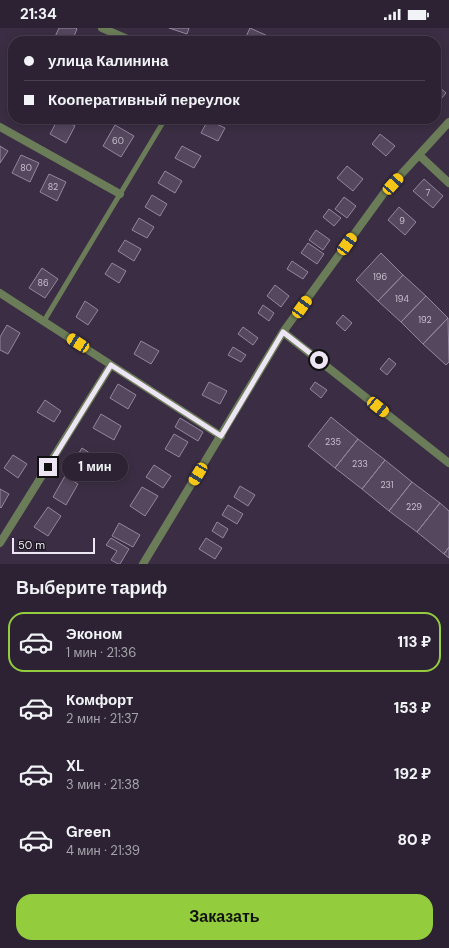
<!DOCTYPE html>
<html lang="ru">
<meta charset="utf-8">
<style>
body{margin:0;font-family:"DM Sans",sans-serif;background:#342a3b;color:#f1f3f6;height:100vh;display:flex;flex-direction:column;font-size:15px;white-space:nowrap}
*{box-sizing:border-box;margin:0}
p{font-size:13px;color:#a6a4ac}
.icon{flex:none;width:22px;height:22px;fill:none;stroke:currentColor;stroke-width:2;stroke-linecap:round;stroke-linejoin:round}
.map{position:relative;height:536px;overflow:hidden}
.drawer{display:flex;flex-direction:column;background:#2c2233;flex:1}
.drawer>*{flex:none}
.top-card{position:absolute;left:8px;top:8px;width:433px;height:88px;border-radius:16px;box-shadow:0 2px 10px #0003,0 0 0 1px #483f4e;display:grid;align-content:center;height:88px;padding:0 16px;background:#2c2233}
.scale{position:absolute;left:12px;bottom:10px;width:83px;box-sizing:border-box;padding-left:4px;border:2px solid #ede5f3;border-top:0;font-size:11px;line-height:14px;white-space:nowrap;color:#ede5f3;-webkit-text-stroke:3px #1f1923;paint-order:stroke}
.end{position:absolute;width:18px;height:18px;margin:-9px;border:5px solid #ede5f3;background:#111;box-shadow:0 0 0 2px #111}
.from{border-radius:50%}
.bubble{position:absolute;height:28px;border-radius:14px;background:#2c2233;box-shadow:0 2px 10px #0003,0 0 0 1px #483f4e;font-size:13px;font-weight:800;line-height:28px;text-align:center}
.car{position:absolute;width:12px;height:24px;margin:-12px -6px;border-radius:5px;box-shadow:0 0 3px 1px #0007;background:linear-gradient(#f5c518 24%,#345 0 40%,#f5c518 0 76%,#345 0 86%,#f5c518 0)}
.top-card b{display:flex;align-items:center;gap:14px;height:38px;font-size:15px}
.top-card b+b{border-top:1px solid #483f4e}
.top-card i{width:10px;height:10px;background:#f1f3f6}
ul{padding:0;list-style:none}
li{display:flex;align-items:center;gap:12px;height:60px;margin:0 8px 6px;padding:0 8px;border:2px solid transparent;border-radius:16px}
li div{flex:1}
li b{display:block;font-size:15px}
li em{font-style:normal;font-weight:800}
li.current{border-color:#93cd3e}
li>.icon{width:36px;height:36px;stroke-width:1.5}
h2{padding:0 16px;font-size:18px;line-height:48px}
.button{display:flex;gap:8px;margin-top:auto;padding:8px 16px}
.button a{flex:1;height:46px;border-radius:16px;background:#93cd3e;color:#111;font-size:16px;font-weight:800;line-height:46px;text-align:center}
.status{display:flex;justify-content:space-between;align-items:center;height:28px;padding:0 20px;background:#2c2233;direction:ltr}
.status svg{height:11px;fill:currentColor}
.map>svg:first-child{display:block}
.building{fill:#55475e;stroke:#95869f}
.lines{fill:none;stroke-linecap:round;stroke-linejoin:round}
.service{stroke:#6b7c58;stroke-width:5}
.minor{stroke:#6b7c58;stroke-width:8}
.route{stroke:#ede5f3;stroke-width:5}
.labels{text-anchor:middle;stroke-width:3.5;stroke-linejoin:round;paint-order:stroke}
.number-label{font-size:9px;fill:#c7bece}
</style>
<div class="status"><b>21:34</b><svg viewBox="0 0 49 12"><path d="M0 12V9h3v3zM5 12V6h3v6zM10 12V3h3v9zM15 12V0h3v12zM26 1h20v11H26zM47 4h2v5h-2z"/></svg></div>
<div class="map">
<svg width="449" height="536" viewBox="0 0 449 536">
<rect width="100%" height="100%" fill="#3b2e44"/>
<path class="building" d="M 59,0 L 76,0 L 77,1 L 72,13 L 53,13 Z
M 169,0 L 189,0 L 187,6 Z
M 250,0 L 270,9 L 269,13 L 244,13 Z
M 90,9 L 99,13 L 88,13 Z
M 436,56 L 446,65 L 436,77 Z
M 58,91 L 62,91 L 75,98 L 66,115 L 50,106 Z
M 208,92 L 225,100 L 218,113 L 201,105 Z
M 115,97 L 134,108 L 121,129 L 103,118 Z
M 380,106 L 395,118 L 386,128 L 372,116 Z
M 0,118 L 8,123 L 0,135 Z
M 182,118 L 201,128 L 194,140 L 175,130 Z
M 21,127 L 39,135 L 30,154 L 12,145 Z
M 347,138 L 363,151 L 353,163 L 337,150 Z
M 165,143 L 182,153 L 175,165 L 158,155 Z
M 49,146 L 66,154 L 57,173 L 40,164 Z
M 424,151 L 443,168 L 433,180 L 413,163 Z
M 152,167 L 167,176 L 160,188 L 145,179 Z
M 344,169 L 356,178 L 347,190 L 335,181 Z
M 399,179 L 416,194 L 405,207 L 388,192 Z
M 329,181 L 341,190 L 334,198 L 323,189 Z
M 139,190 L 154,199 L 147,210 L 132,202 Z
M 316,202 L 330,212 L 323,222 L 309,212 Z
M 125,212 L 141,221 L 134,233 L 118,223 Z
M 308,215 L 324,226 L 317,236 L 301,225 Z
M 381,225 L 403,247 L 378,273 L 356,252 Z
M 292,233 L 308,244 L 303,251 L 287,241 Z
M 112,235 L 126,243 L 119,255 L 105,246 Z
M 42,240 L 58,251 L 45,270 L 29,260 Z
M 403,247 L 426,268 L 401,294 L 378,273 Z
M 275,257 L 289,268 L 281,279 L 267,268 Z
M 426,268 L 448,290 L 423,316 L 401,294 Z
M 85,273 L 98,282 L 88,297 L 76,289 Z
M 263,277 L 274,285 L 269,293 L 258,285 Z
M 343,287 L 352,295 L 345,303 L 336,295 Z
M 448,290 L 449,334 L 446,337 L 423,316 Z
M 7,297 L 20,305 L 8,326 L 0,322 L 0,309 Z
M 243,299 L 258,310 L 253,317 L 238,306 Z
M 141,313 L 159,323 L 151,336 L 134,326 Z
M 233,319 L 246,327 L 241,334 L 228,327 Z
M 389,330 L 396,336 L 387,347 L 380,341 Z
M 209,354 L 227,363 L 220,376 L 202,367 Z
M 315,354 L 327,362 L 321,370 L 310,361 Z
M 118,356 L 136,367 L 128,381 L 110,370 Z
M 45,372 L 61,383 L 54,394 L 37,384 Z
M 101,386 L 121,398 L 114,412 L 93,400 Z
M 331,389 L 358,411 L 335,440 L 308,418 Z
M 180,390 L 203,404 L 198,413 L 175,399 Z
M 174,406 L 188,414 L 179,429 L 165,421 Z
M 358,411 L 385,432 L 362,461 L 335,440 Z
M 82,420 L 96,429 L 83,450 L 69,441 Z
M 13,427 L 27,436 L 18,450 L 4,440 Z
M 385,432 L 412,454 L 389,483 L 362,461 Z
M 154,437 L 171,448 L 163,460 L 146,449 Z
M 65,448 L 78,456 L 66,477 L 53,469 Z
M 412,454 L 440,475 L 417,504 L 389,483 Z
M 240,458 L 255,467 L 248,478 L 234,469 Z
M 142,459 L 158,468 L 145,488 L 130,478 Z
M 0,461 L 9,466 L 1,480 L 0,479 Z
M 440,475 L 449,483 L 449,519 L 444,526 L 417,504 Z
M 228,477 L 243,486 L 237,496 L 222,487 Z
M 48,479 L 61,488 L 48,508 L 34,499 Z
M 217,494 L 228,501 L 223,510 L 212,503 Z
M 119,495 L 140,507 L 133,519 L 112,508 Z
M 111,510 L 129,521 L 120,536 L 118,536 L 111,532 L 117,523 L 106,517 Z
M 206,510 L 222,520 L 215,531 L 199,521 Z
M 449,519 L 449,530 L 444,526 Z"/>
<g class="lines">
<path class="service" d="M 44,293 L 165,91"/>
<path class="minor" d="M 102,0 L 132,13
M 0,99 L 120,166
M 419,127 L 449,155
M 0,265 L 221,408
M 283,304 L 449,435
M 0,515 L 111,337
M 143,536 L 283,304 L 384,165 L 449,94"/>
</g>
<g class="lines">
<path class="route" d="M 48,439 L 111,337 L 221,408 L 283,304 L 319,332"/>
</g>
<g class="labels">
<g class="number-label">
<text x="118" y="116">60</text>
<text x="26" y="143">80</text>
<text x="53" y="162">82</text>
<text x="428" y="168">7</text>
<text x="402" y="196">9</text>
<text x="380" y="252">196</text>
<text x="43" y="258">86</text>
<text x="402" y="274">194</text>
<text x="425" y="295">192</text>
<text x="333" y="417">235</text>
<text x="360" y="439">233</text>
<text x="387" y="460">231</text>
<text x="414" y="482">229</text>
</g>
</g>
</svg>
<div class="scale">50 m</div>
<i class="end from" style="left:319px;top:332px"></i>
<i class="end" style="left:48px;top:439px"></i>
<div class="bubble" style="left:62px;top:425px;width:66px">1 мин</div>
<i class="car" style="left:393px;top:156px;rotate:42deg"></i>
<i class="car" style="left:347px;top:216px;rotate:36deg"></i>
<i class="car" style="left:302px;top:279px;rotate:36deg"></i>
<i class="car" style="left:78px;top:315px;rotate:303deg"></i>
<i class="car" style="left:378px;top:379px;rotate:129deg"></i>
<i class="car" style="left:198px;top:446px;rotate:211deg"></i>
<div class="top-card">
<b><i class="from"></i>улица Калинина</b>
<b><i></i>Кооперативный переулок</b>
</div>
</div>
<section class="drawer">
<h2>Выберите тариф</h2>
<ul>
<li class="current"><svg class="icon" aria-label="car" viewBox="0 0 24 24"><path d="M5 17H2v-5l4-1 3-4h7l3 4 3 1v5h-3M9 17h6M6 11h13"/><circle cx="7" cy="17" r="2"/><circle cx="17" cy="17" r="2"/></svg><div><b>Эконом</b><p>1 мин · 21:36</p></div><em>113 ₽</em></li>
<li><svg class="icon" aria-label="car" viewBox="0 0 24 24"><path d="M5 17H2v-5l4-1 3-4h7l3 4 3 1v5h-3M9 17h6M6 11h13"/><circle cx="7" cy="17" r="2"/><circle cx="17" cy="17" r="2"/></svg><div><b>Комфорт</b><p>2 мин · 21:37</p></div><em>153 ₽</em></li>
<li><svg class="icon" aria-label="car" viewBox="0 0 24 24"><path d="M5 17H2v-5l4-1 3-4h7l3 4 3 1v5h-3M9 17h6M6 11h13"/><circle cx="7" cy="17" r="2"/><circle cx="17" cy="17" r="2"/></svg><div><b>XL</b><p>3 мин · 21:38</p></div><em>192 ₽</em></li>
<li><svg class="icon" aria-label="car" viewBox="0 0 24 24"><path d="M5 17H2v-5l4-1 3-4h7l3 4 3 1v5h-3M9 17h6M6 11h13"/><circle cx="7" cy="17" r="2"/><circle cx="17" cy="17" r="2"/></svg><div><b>Green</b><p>4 мин · 21:39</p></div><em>80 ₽</em></li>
</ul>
<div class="button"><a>Заказать</a></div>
</section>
